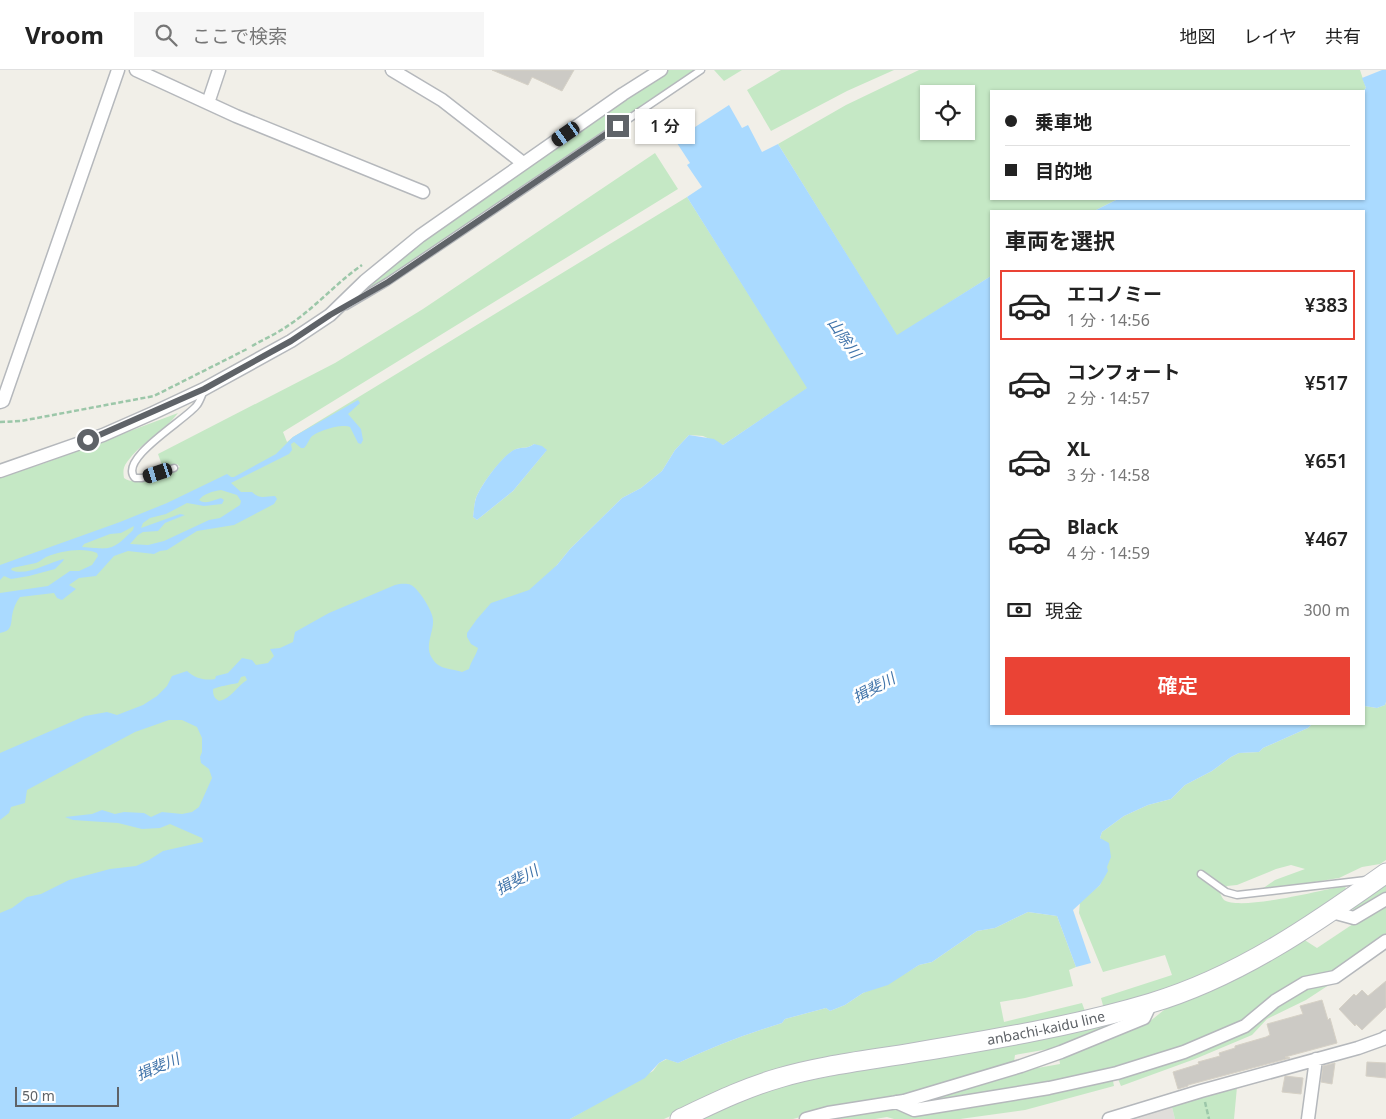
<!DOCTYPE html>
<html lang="ja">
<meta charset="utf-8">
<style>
body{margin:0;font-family:"Noto Sans","Noto Sans JP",sans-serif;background:#f6f6f6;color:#222;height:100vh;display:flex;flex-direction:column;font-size:19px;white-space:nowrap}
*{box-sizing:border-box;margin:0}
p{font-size:16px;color:#767676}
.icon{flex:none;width:28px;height:28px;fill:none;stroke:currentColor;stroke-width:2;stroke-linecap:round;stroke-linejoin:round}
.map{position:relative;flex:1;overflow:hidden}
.sheet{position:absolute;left:990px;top:140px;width:375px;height:515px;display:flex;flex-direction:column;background:#fff;border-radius:0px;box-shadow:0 1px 4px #0004}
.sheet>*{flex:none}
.hud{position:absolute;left:990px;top:20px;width:375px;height:110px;border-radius:0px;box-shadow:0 1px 4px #0004;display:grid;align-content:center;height:110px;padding:0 15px;background:#fff}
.fabs{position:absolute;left:920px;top:15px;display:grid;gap:10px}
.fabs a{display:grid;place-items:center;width:55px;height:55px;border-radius:0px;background:#fff;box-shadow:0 1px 4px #0004;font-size:25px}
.scale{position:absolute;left:15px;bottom:12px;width:104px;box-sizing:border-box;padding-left:5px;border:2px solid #5f6368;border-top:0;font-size:14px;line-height:18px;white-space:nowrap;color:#5f6368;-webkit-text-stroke:4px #fff;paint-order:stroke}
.end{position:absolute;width:22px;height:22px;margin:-11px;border:6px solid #5f6368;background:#fff;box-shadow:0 0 0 2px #fff}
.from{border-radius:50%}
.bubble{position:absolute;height:35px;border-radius:0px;background:#fff;box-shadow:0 1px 4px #0004;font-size:16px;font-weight:600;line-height:35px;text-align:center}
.car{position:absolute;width:15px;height:30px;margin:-15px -8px;border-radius:6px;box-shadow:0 0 4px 1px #0007;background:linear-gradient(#222 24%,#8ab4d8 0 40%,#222 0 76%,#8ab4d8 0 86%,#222 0)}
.hud b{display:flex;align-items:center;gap:18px;height:48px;font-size:19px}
.hud b+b{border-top:1px solid #e0e0e0}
.hud i{width:12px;height:12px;background:#222}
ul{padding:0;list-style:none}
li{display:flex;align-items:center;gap:15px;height:70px;margin:0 10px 8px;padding:0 5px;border:2px solid transparent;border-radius:0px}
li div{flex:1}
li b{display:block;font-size:19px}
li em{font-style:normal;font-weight:600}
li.on{border-color:#ea4335}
li>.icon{width:45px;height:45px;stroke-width:1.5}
h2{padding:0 15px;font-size:22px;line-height:60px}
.pay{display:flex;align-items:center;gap:12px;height:55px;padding:0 15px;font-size:19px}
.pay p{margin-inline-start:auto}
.primary-button{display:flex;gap:10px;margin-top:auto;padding:10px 15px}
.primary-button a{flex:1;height:58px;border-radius:0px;background:#ea4335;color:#fff;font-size:20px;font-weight:600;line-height:58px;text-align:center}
header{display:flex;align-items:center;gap:30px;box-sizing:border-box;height:70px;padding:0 25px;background:#fff;border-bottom:1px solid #e0e0e0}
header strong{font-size:24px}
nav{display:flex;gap:28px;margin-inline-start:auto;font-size:18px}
.search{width:350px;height:45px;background:#f6f6f6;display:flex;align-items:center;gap:12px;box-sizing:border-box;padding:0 18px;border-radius:0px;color:#767676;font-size:19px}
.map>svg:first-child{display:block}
.industrial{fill:#e0deda}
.green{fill:#c5e8c5;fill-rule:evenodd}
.water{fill:#aadaff;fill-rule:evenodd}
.building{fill:#cccac5;stroke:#d6d1c6}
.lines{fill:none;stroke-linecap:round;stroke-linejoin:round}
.service-casing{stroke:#b5b8bc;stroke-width:9}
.minor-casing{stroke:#b5b8bc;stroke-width:15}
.secondary-casing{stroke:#b6babf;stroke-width:21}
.path{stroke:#9cc7a9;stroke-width:2.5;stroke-dasharray:5 2.5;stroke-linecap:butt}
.service{stroke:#fff;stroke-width:6}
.minor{stroke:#fff;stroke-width:12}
.secondary{stroke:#fff;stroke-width:19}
.route{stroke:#5f6368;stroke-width:6}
.labels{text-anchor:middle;stroke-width:5;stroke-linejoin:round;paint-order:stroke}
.street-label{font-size:14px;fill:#5f6368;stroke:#fff}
.water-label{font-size:15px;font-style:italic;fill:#4174aa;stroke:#fff}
</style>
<header>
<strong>Vroom</strong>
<div class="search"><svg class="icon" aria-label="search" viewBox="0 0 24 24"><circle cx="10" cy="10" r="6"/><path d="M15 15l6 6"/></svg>ここで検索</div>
<nav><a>地図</a><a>レイヤ</a><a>共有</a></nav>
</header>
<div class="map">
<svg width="1386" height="1049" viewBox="0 0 1386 1049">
<rect width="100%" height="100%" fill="#f1efe8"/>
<path class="industrial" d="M 1172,1037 L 1175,1049 L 1131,1049 Z"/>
<path class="green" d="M 668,0 L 694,0 L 364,223 L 361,220 L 416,172 L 624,28 Z
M 714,0 L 742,0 L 724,11 Z
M 781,0 L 894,0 L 847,21 L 771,61 L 747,20 Z
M 919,0 L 1360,0 L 1366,18 L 1363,21 L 991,21 L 991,129 L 1118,129 L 1094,141 L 991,141 L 991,206 L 897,266 L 778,74 L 846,35 ZM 929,24 L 966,24 L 966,61 L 929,61 Z
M 655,83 L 678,119 L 283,362 L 287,372 L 293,367 L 687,127 L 808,318 L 723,375 L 703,366 L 689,365 L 675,380 L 662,401 L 641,418 L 622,428 L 570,479 L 557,495 L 493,590 L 221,769 L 0,856 L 0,407 L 42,394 L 178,343 C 164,362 140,373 127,392 C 123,397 123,402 124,408 C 137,418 165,402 180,397 L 177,394 L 163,398 L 158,384 L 335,293 L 423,239 ZM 534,374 L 546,381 L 513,421 L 477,450 L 473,447 C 474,442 474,437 475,432 C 477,419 504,384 516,379 C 522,377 528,379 534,374 Z
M 1386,632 L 1386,790 L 1380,794 L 1362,797 L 1339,808 L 1266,820 L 1262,819 L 1275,810 L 1305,799 L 1291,795 L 1276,799 L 1237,815 L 1227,816 L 1220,823 C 1221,825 1222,828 1224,830 C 1241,841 1322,820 1344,816 L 1346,818 L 1344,823 L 1255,880 L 1193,910 L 1104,939 L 1101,928 L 1172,905 L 1165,885 L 1103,902 L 1079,843 L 1080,832 L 1100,815 L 1107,797 L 1103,771 L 1100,768 L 1102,762 L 1124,746 L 1148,735 L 1171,729 L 1185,715 L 1212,701 L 1231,687 L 1239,683 L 1259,682 L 1263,678 L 1308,658 L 1312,654 L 1364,654 L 1364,636 L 1377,638 L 1385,635 Z
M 1386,812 L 1386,823 L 1354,840 L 1349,838 Z
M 1386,832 L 1386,864 L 1332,901 L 1305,909 L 1264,932 L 1246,950 L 1184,976 L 1137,991 L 1052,1013 L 911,1034 L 1009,1003 L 1060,994 L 1059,987 L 1149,952 L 1174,932 L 1303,869 L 1317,878 Z
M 1028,842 L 1057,846 L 1076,897 L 1069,900 L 1073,916 L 1025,928 L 1000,932 L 1004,952 L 1082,933 L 1086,944 L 946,969 L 677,1043 L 664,1049 L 570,1049 L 653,1001 L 659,993 L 667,989 L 678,993 C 712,977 746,964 782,953 L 785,949 L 826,938 L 830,941 L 845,935 L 863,923 L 904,904 L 919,895 L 932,892 L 977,861 L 995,858 Z
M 1335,911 L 1306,930 L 1267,949 L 1252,965 L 1195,989 L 1121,1016 L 1118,1009 L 1113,1011 L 1114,1016 L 1025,1040 L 960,1049 L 894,1049 L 887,1047 L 875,1049 L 825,1049 L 892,1037 L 911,1044 L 1185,985 L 1307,916 Z
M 1116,950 L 1117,953 L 1060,977 L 1015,985 L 1014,992 L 908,1026 L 830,1039 L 793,1049 L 700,1049 L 739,1031 L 791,1014 Z
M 1237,1017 L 1234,1049 L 1175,1049 L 1172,1037 Z"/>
<path class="water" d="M 1382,0 L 1386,0 L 1386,632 L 1385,635 L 1377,638 L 1364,636 L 1364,141 L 1094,141 L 1118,129 L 1364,129 L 1363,21 L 1366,18 L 1362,8 Z
M 729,35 L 742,58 L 748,55 L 762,82 L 778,74 L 897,265 L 991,206 L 991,654 L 1312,654 L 1308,658 L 1263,678 L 1259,682 L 1239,683 L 1231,687 L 1212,701 L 1185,715 L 1171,729 L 1148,735 L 1124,746 L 1102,762 L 1100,768 L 1109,773 L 1111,787 L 1107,797 L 1108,801 L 1100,815 L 1073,840 L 1091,893 L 1076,897 L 1057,846 L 1028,842 L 995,858 L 977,861 L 932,892 L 919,895 L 888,915 L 863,923 L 845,935 L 830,941 L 826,938 L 785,949 L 782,953 C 746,964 712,977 678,993 L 666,989 L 659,993 L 645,1008 L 570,1049 L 0,1049 L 0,843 L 12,838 L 27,827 L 41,824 L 69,810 L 110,799 L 136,796 L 149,790 L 163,781 L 203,772 L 202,768 L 170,754 L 160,758 L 142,759 L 118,753 L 73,750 L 65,747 L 92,744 L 102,740 L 115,744 L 124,742 L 144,743 L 151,747 L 162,742 L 182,744 L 192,742 L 199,737 L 212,708 L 209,699 L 201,693 L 200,687 L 202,682 L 202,668 L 197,657 L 182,650 L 169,650 L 135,662 L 27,720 L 25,733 L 11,737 L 9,743 L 0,750 L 0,683 L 85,646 L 107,642 L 117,645 L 143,635 L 157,626 L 167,616 L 172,606 L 187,601 C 195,608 204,611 215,609 L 216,606 L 228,603 L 242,588 L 252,590 L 256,595 L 268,593 L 274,586 L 270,579 L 280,578 L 293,572 L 295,562 L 329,543 L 395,515 C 400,514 406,513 411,515 C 418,518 433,541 433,550 C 434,562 424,576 432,588 C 439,600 450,598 462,602 L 469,599 C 471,591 476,586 478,578 L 471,574 L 467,567 L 467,563 L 477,549 L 491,533 L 529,520 L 557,495 L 570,479 L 622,428 L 641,418 L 662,401 L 675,380 L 689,365 L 714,369 L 723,375 L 807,318 L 687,127 L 702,117 L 687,95 L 690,93 L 675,70 ZM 245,606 L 247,610 C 237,616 231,629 219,631 C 214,628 213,625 213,619 C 221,616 228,615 238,613 L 241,607 Z
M 358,330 L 360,333 L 348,344 L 361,359 L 363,370 L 361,374 L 358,373 L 350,357 C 342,353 317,361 311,367 C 309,370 307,375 304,378 L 301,378 L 294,372 L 291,374 L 292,380 L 289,384 L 231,413 L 241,422 L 252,422 C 260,430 265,426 275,426 L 277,429 L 274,434 L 234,455 L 197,461 L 167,480 L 160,481 L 154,484 L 128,481 L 114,486 L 96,506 L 79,508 L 69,515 L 76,519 L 62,530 L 57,528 L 54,523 L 20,527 C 16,532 13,539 12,546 C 11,556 11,561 0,563 L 0,523 L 48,516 L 70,501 L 79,501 L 92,495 L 98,486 L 97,483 C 82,477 61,481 46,487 C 42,489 39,492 36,493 C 28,495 20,496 12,498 L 11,500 C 26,507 49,492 64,489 L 63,491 L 55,499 L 29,506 L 11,509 L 4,506 L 0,510 L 0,495 L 120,452 L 167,433 L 227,404 L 231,407 L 234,407 L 276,384 L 293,367 ZM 221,420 L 237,425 L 241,431 L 240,435 L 220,448 L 209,450 L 164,471 L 148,475 L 130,474 L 138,465 L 143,462 L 158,461 L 165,453 L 185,445 L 180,444 L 141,458 L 143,453 L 150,448 L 166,444 L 187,433 L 204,436 L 222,434 L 224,430 L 221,428 C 214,430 205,435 199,430 C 203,424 213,421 221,420 ZM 134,456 L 133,460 C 111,482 111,479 82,477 L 84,474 L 110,464 L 121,463 Z
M 534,374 L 542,376 L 547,380 L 513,421 L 477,450 L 473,447 C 474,441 474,434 476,428 C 481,415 503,384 516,379 C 522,377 528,379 534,374 Z"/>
<path class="building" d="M 492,0 L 574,0 L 562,21 L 532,7 L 528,15 Z
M 1386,911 L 1386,937 L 1362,960 L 1356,954 L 1355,956 L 1339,939 L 1354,924 L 1356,926 L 1362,920 L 1368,926 Z
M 1322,930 L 1328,950 L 1330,948 L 1337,973 L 1285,987 L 1290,988 L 1188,1015 L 1188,1016 L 1178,1019 L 1173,1002 L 1199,994 L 1198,992 L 1220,986 L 1219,983 L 1235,978 L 1235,976 L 1266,967 L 1270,965 L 1267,954 L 1303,944 L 1300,936 Z
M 1367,992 L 1386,993 L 1386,1008 L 1366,1006 Z
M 1335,993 L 1332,1014 L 1321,1012 L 1323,996 Z
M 1285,1006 L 1303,1008 L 1301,1024 L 1282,1022 Z"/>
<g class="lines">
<g class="service-casing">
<path id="service" d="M 346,236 L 387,212 L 701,0
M 174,398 L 142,408 L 135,408 C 117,389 187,349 197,335 C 200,331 202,325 204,320
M 1201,804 L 1226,822 L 1237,825 L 1366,810"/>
</g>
<g class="minor-casing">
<path id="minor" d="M 136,0 L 236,46 L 423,122
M 392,0 L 442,30 L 523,93
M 208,33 L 219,0
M 0,332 L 3,331 L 118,0
M 0,401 L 103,365 L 153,343 L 204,319 L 291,271 L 330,245 L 365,211 L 420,166 L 623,24 L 661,0
M 1332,842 L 1354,848 L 1386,829
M 896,1032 L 914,1040 L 1049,1018 L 1117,1003 L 1184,982 L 1245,956 L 1275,931 L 1305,913 L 1335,907 L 1386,871
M 806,1049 L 828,1043 L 904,1031 L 1021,996 L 1061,982 L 1144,948 L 1151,933
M 1109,1049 L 1201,1021 L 1358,978 L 1383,969 L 1386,967
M 1308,1049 L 1316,989"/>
</g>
<g class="secondary-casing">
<g id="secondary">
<path id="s1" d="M 680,1049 C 712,1034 744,1018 779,1008 C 823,995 871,990 917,982 C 996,969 1074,956 1151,933 C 1238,907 1313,855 1386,803"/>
</g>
</g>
<path class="path" d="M 252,276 C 264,269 278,263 289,255 C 316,237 336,213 362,195
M 0,352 L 21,351 L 154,326 L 247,279
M 1205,1032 L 1209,1049"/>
<use href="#service" class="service"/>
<use href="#minor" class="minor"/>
<use href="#secondary" class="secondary"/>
</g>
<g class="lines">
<path class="route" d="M 88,370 L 204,319 L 291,271 L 330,245 L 388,212 L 618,56"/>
</g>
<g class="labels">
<g class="street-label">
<text dy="5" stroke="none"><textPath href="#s1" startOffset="379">anbachi-kaidu line</textPath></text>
</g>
<g class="water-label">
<text transform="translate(844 268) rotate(55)" y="5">山除川</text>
<text transform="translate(874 618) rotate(-28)" y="5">揖斐川</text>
<text transform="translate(517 810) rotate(-28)" y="5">揖斐川</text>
<text transform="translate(158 997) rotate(-23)" y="5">揖斐川</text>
</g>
</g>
</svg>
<div class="fabs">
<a><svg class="icon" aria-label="locate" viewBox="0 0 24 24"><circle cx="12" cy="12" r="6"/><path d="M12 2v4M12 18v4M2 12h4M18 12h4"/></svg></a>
</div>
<div class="scale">50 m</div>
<i class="end from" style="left:88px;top:370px"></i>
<i class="end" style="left:618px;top:56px"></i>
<div class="bubble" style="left:635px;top:39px;width:60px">1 分</div>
<i class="car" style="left:566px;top:64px;rotate:235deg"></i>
<i class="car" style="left:158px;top:403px;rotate:252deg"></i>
<div class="hud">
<b><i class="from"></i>乗車地</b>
<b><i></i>目的地</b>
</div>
<section class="sheet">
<h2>車両を選択</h2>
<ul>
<li class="on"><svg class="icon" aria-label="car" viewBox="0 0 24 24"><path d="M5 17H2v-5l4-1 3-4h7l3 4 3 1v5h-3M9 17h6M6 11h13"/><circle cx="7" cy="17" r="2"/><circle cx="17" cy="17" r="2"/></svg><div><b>エコノミー</b><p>1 分 · 14:56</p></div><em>¥383</em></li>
<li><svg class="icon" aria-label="car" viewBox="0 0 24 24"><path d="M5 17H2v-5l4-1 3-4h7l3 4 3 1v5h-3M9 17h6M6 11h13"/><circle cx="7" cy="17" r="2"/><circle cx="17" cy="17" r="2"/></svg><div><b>コンフォート</b><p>2 分 · 14:57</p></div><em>¥517</em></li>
<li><svg class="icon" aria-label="car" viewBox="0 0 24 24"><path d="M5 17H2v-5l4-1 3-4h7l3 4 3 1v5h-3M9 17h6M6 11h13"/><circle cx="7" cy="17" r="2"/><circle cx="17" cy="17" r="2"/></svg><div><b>XL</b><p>3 分 · 14:58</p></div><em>¥651</em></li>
<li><svg class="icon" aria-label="car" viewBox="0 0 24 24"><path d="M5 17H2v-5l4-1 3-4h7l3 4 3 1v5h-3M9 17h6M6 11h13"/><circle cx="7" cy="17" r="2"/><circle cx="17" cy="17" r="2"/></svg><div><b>Black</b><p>4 分 · 14:59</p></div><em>¥467</em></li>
</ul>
<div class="pay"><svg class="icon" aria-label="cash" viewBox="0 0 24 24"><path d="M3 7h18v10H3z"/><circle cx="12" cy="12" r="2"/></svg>現金<p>300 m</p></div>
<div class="primary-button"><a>確定</a></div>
</section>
</div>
